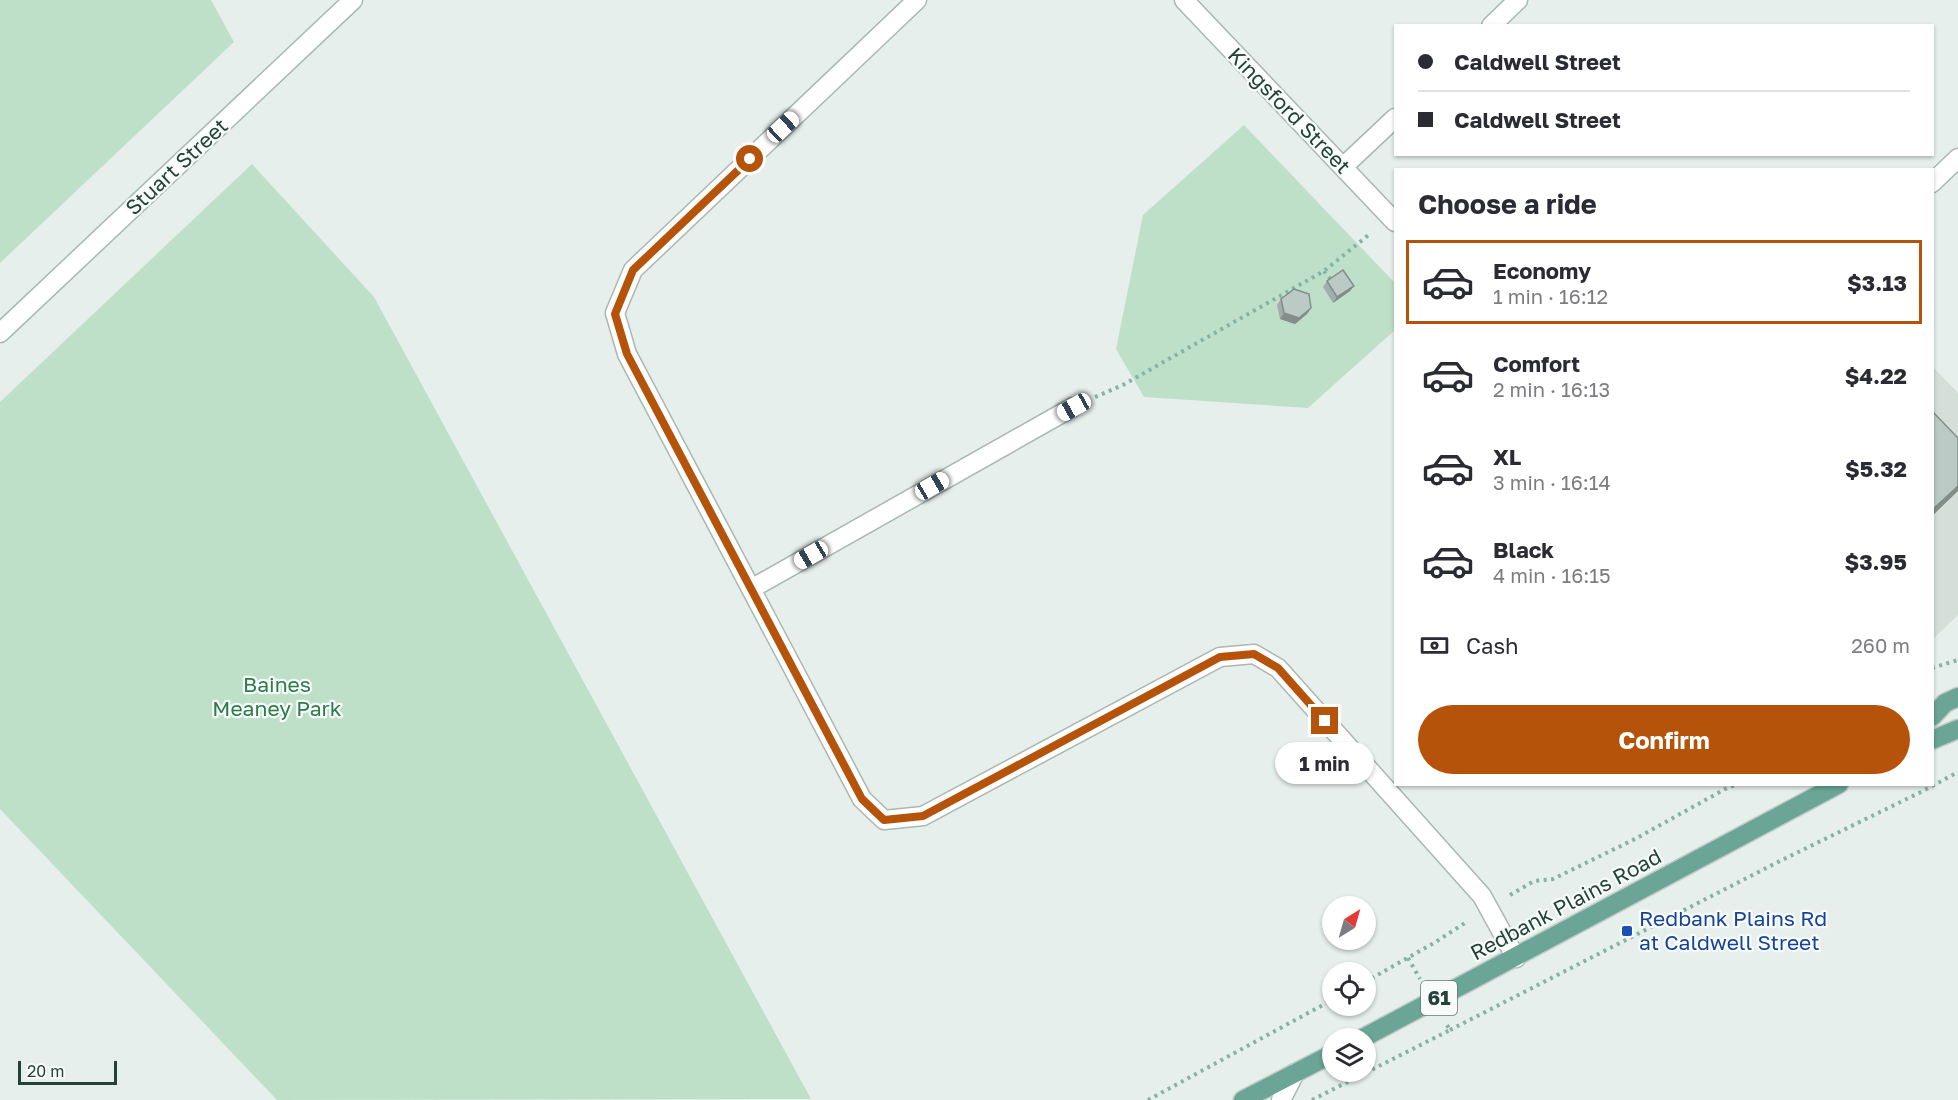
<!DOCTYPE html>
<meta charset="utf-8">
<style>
body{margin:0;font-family:"Golos Text",sans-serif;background:#f2f2f3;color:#2b2b33;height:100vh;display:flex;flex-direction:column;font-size:22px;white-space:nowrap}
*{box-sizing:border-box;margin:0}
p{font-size:20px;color:#7c7c81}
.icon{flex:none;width:33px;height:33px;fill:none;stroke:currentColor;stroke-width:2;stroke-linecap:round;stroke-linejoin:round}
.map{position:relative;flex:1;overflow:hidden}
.side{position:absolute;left:1394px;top:168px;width:540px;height:618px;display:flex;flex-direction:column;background:#fff;border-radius:0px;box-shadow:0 2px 4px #0004}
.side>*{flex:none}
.hud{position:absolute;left:1394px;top:24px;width:540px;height:132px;border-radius:0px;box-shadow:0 2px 4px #0004;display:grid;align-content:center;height:132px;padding:0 24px;background:#fff}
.needle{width:39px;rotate:37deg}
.fabs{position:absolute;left:1322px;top:896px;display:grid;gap:12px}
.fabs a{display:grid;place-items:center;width:54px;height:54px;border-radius:50%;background:#fff;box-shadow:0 2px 4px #0004;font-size:30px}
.scale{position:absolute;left:18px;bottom:15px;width:99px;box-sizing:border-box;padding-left:6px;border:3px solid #24423a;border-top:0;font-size:16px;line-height:21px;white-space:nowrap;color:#24423a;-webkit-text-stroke:4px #f7fbf9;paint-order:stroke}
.end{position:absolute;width:27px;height:27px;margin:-14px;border:8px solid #b45309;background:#fff;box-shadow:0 0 0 3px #fff}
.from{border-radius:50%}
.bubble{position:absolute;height:42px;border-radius:21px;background:#fff;box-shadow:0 2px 4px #0004;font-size:20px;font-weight:700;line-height:42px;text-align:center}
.car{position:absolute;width:18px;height:36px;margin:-18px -9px;border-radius:8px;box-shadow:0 0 4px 2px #0007;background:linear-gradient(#fff 24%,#345 0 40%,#fff 0 76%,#345 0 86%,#fff 0)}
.hud b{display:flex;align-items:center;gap:21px;height:57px;font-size:22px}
.hud b+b{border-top:2px solid #e1e1e2}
.hud i{width:15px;height:15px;background:#2b2b33}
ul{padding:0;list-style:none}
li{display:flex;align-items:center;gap:18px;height:84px;margin:0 12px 9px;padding:0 12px;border:3px solid transparent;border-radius:0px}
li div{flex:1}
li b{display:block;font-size:22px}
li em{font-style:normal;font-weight:700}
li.current{border-color:#b45309}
li>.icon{width:54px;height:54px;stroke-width:1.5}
h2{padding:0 24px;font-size:27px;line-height:72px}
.pay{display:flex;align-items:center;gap:15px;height:66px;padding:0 24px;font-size:22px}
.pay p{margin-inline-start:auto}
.action{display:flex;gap:12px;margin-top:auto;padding:12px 24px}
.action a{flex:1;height:69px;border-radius:36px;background:#b45309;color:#fff;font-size:24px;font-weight:700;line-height:69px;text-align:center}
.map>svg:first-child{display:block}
.built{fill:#d4dfda}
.green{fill:#bfe0c8}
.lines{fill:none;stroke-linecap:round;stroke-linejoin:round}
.street-casing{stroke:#a8b8b2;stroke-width:21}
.secondary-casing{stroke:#a4bbb3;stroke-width:21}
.primary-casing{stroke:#c2cac8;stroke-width:21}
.path{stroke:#86b3a5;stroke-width:4;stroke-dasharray:3 4.5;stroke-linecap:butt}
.street{stroke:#fff;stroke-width:18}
.secondary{stroke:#fff;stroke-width:18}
.primary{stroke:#6aa596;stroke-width:18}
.wall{fill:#a1aea9}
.shaded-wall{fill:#838d89}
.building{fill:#bbcac4;stroke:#838d89;stroke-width:1.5}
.route{stroke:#b45309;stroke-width:8}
.transit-dot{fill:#1a4fb4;stroke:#f7fbf9;stroke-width:2}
.labels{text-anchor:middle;stroke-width:4.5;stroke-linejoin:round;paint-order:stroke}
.shield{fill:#f7fbf9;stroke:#637a73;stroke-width:1.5}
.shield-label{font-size:20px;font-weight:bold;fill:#24423a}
.street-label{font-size:21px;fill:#24423a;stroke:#f7fbf9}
.park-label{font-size:21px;fill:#2d7a4b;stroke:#f7fbf9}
.transit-label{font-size:21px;fill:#164399;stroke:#f7fbf9;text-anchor:start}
</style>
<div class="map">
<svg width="1958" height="1100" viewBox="0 0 1958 1100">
<rect width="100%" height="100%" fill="#e6efeb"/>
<path class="built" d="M 1932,366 L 1958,393 L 1958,615 L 1932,640 Z"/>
<path class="green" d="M 0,0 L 211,0 L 234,42 L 0,263 Z
M 1244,125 L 1395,283 L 1395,330 L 1308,408 L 1144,397 L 1116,349 L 1143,215 Z
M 252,164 L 374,297 L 811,1099 L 277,1100 L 0,809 L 0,402 Z"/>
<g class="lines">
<g class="street-casing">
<path id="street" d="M 917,0 L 633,270 L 615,313 L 627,354 L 862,799 L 884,820 L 923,816 L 1220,657 L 1254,654 L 1278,668 L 1482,896 L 1516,958
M 1184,0 L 1395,222
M 1491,26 L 1518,0
M 1343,167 L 1395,118
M 1932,183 L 1958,158
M 751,589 L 1073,407
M 1281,1100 L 1295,1073"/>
</g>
<g class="secondary-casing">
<path id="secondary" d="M 0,333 L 353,0"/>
</g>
<g class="primary-casing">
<path id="primary" d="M 1932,717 L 1945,703 L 1958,697
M 1932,740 L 1958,729
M 1363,1038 L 1839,784
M 1243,1100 L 1332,1054"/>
</g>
<path class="path" d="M 1324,271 L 1332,281
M 1095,397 L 1123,385 L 1324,271 L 1371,233
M 1932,668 L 1958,660
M 1510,895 L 1534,881 L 1553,879 L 1635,839 L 1727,788 L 1738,784
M 1408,958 L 1420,979
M 1365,982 L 1434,943 L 1468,921
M 1450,1030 L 1780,861 L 1923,791 L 1958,772
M 1148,1100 L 1332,1000
M 1312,1100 L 1450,1030 L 1445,1022"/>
<use href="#street" class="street"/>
<use href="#secondary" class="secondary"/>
<use href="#primary" class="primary"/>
</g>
<path class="wall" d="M 1327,281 L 1354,286 L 1350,291 L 1333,303 L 1323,287 Z
M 1281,299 L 1311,308 L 1307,314 L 1295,324 L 1280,319 L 1277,305 Z"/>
<path class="shaded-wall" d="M 1354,286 L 1350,291 L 1333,303 L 1337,297 Z
M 1311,308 L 1307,314 L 1295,324 L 1280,319 L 1284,313 Z
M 1958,486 L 1958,491 L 1932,516 L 1932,510 Z"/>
<path class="building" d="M 1343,270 L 1354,286 L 1337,297 L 1327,281 Z
M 1294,289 L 1309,294 L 1311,308 L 1299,318 L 1284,313 L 1281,299 Z
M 1932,411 L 1958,438 L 1958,486 L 1932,510 Z"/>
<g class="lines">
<path class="route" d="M 750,159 L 633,270 L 615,314 L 627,354 L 862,799 L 884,820 L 923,816 L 1220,657 L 1254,654 L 1278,668 L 1325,721"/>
</g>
<rect class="transit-dot" x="1621" y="925" width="12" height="12" rx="3"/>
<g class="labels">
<rect class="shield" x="1421" y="981" width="36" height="34" rx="4.5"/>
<g class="shield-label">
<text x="1439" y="1005">61</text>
</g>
<g class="street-label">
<text transform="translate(1289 111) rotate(46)" y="7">Kingsford Street</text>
<text transform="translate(177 167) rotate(-43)" y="7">Stuart Street</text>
<text transform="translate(1566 905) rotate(-28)" y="7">Redbank Plains Road</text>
</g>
<g class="park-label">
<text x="277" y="692">Baines<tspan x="277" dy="24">Meaney Park</tspan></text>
</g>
<g class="transit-label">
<text x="1639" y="926">Redbank Plains Rd<tspan x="1639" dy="24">at Caldwell Street</tspan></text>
</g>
</g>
</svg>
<div class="fabs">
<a><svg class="needle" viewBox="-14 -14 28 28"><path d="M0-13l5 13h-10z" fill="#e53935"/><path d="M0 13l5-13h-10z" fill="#7c7c81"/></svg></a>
<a><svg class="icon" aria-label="locate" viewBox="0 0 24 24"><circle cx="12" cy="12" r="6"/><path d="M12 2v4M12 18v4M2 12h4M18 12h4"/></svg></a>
<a><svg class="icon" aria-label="layers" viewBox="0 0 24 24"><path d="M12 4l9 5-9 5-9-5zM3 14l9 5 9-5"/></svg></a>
</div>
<div class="scale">20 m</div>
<i class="end from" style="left:750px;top:159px"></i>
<i class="end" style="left:1325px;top:721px"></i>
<div class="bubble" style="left:1275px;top:742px;width:99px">1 min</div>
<i class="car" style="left:783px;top:127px;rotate:47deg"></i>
<i class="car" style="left:1074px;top:407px;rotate:241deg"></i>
<i class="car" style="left:932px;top:486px;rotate:60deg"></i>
<i class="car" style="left:811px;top:555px;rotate:240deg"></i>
<div class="hud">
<b><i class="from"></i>Caldwell Street</b>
<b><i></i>Caldwell Street</b>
</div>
<section class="side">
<h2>Choose a ride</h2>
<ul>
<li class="current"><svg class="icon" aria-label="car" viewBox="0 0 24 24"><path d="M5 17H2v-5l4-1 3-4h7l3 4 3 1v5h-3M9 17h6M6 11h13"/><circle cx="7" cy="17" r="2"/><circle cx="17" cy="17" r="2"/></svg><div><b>Economy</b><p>1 min · 16:12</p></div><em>$3.13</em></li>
<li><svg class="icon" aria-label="car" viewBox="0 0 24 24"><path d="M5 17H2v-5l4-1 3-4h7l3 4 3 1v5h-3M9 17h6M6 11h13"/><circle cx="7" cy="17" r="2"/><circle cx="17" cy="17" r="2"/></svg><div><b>Comfort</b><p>2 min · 16:13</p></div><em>$4.22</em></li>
<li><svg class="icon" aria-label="car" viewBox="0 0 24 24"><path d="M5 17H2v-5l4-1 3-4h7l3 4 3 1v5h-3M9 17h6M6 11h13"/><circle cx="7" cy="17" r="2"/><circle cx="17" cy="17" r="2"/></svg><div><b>XL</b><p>3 min · 16:14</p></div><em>$5.32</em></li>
<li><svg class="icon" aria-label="car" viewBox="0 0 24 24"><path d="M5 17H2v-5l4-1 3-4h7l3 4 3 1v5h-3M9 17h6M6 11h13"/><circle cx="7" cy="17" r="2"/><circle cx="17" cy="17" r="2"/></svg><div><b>Black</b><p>4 min · 16:15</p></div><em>$3.95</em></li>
</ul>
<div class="pay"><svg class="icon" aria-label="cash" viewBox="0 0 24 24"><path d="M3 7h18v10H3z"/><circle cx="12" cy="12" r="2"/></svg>Cash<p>260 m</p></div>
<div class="action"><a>Confirm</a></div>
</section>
</div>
